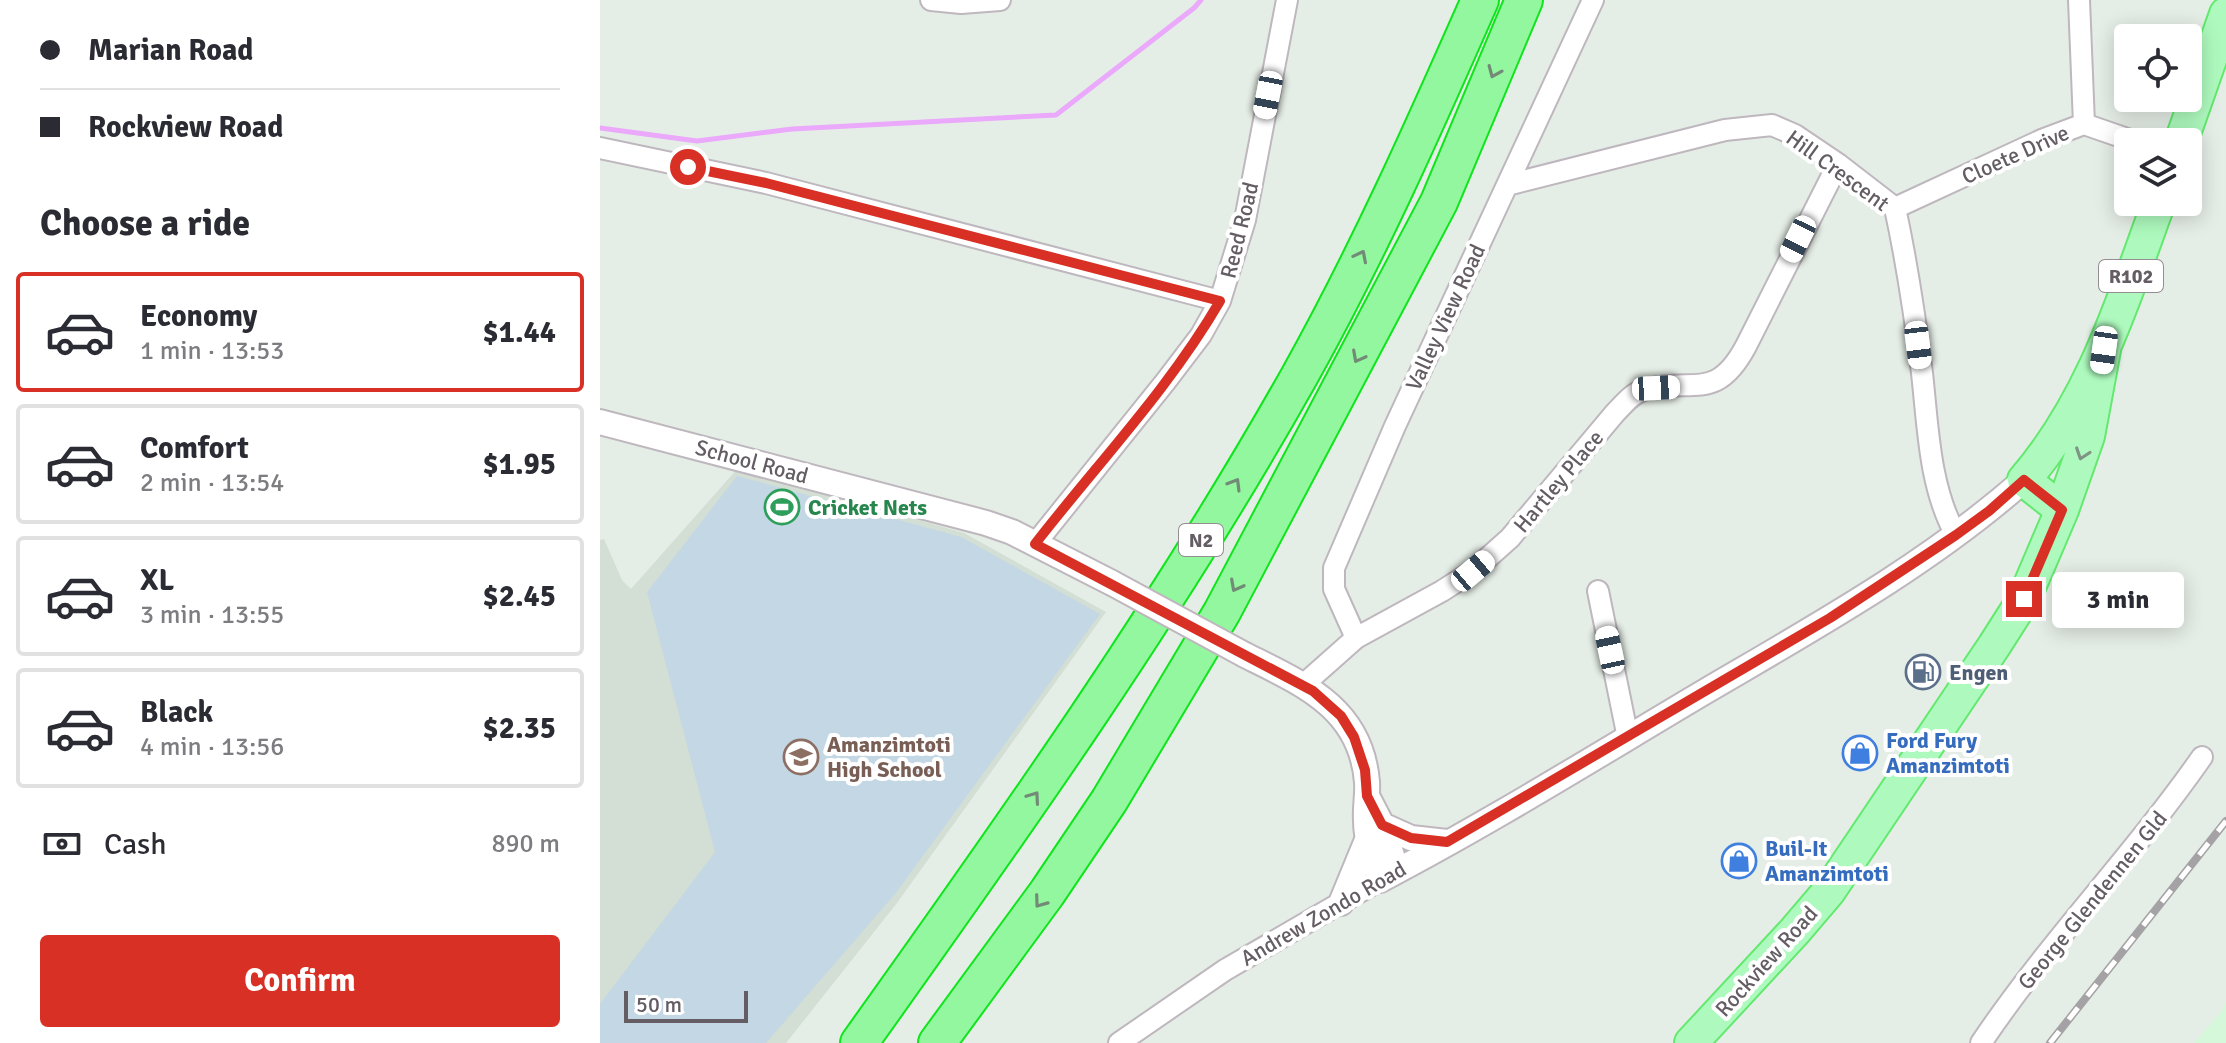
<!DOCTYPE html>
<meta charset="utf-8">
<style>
body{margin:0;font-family:Signika,sans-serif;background:#f7f7f7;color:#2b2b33;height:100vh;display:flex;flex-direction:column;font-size:30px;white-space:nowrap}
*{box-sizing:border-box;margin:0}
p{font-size:26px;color:#7c7c81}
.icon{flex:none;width:44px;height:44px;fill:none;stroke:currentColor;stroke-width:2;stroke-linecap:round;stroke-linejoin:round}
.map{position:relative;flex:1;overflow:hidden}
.panel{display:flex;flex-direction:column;background:#fff;width:600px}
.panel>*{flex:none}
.hud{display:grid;align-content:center;height:176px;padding:0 40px;background:#fff}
.fabs{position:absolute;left:1514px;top:24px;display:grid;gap:16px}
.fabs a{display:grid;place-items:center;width:88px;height:88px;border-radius:8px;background:#fff;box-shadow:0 4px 20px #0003;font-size:40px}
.scale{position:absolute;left:24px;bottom:20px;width:124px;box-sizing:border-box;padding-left:8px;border:4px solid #645d64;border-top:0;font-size:22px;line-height:28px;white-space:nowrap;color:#645d64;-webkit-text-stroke:6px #fff;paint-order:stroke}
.end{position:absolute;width:36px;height:36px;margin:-18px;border:10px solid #d93025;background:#fff;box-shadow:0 0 0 4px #fff}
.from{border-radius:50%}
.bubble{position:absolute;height:56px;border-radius:8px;background:#fff;box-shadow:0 4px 20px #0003;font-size:26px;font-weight:800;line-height:56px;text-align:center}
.car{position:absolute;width:24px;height:48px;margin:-24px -12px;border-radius:10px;box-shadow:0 0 6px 2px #0007;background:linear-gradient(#fff 24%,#345 0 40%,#fff 0 76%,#345 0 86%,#fff 0)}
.hud b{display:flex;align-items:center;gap:28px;height:76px;font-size:30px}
.hud b+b{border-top:2px solid #e1e1e2}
.hud i{width:20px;height:20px;background:#2b2b33}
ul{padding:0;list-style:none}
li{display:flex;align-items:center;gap:24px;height:120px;margin:0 16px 12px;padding:0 24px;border:4px solid #e1e1e2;border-radius:8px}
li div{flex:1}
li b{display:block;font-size:30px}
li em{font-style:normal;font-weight:800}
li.active{border-color:#d93025}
li>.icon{width:72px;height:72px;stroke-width:1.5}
h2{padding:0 40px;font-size:36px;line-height:96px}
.pay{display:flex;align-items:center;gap:20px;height:88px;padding:0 40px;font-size:30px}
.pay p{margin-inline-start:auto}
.primary-button{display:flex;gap:16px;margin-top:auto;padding:16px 40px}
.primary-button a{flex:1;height:92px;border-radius:8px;background:#d93025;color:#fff;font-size:32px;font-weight:800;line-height:92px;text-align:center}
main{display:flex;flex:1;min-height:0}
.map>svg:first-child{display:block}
.education{fill:#d3ded4}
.green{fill:#c3d8e4}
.sand{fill:#d6f8da}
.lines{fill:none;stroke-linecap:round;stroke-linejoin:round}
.stream{stroke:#eaa9fa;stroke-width:5}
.minor-casing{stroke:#beb7be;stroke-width:24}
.tertiary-casing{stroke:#beb7be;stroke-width:28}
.primary-casing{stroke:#63e96f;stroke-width:36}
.motorway-casing{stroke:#0ee51a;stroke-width:40}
.minor{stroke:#fff;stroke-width:20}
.tertiary{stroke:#fff;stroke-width:24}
.primary{stroke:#aefabe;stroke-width:32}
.motorway{stroke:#93f79f;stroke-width:36}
.rail-casing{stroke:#a5a2a5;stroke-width:8}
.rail{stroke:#fff;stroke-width:5;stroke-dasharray:15;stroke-linecap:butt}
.tertiary-bridge-casing{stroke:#beb7be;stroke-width:28;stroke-linecap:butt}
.tertiary-bridge{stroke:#fff;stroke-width:24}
.oneway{stroke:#728b76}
.oneway2{stroke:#7e9484}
.route{stroke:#d93025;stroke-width:10}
.labels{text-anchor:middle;stroke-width:8;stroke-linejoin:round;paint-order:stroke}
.shield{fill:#fff;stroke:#928e92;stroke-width:2}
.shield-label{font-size:20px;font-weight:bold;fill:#645d64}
.street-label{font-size:22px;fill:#645d64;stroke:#fff}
.leisure-label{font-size:22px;font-weight:bold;fill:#27864d;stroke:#fff;text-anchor:start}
.service-label{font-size:22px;font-weight:bold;fill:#4e5e75;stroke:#fff;text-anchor:start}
.shop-label{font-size:22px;font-weight:bold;fill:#366cbe;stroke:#fff;text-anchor:start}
.education-label{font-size:22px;font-weight:bold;fill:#785e54;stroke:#fff;text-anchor:start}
</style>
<main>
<section class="panel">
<div class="hud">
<b><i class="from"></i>Marian Road</b>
<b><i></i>Rockview Road</b>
</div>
<h2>Choose a ride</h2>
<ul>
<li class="active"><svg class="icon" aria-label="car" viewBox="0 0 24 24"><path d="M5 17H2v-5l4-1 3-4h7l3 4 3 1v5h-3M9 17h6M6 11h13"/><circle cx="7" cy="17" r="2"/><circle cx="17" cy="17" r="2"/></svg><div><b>Economy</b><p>1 min · 13:53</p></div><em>$1.44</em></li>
<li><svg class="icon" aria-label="car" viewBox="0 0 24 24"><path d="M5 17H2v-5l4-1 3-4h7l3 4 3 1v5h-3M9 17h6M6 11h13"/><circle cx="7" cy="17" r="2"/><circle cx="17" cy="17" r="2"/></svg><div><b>Comfort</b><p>2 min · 13:54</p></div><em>$1.95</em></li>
<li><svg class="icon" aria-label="car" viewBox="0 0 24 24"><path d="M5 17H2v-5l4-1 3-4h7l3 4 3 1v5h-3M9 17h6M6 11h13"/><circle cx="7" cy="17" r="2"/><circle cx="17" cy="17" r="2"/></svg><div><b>XL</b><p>3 min · 13:55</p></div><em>$2.45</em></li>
<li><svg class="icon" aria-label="car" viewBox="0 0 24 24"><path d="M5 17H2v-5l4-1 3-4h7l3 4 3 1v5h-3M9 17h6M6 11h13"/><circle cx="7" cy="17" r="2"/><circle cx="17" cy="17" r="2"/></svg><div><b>Black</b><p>4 min · 13:56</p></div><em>$2.35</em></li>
</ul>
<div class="pay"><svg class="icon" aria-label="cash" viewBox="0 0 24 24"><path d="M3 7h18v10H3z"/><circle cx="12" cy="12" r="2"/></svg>Cash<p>890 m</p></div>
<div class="primary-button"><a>Confirm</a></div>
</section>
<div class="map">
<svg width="1626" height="1043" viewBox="0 0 1626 1043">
<rect width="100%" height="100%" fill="#e5eee6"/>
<path class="education" d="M 138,468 L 364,533 L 506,612 L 297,903 L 186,1043 L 0,1043 L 0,540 L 4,539 L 22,580 L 31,589 Z"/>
<path class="green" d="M 137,476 L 361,537 L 500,614 L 295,894 L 166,1043 L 0,1043 L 0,1004 L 115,852 L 47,592 Z"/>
<path class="sand" d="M 1626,1002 L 1626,1043 L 1594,1043 L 1621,1012 Z"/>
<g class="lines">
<path class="stream" d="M 0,128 L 97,141 L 192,129 L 456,115 L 594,8 L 601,0"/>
<g class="minor-casing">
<path id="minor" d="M 331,0 L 361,3 L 400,0
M 1479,0 L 1484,124
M 0,148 L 166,183 L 620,301
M 907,185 L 1125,130 L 1172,125 L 1195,135 L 1238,164 L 1295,208 C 1307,263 1315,317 1322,373 C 1328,426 1329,487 1356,535
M 1295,208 L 1444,139 L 1484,124 L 1536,142
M 435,544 L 566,381 L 601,335 L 620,301 L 645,220 L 687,0
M 998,591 L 1028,738
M 756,638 L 734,589 L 734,568 L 795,426 L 993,0
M 703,685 L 756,638 L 842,591 L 873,571 L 910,538 L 1015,413 C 1024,404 1032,393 1044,390 C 1092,376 1115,404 1146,346 L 1238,164
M 519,1043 L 625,970 L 780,880
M 1381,1043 C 1448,943 1533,856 1602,757"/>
</g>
<g class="tertiary-casing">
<path id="tertiary" d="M 0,422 L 386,523 L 412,532 L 512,583
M 645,655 C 703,684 761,708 767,782 C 768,795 765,807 766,820 C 766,841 773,860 780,880 C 891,822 998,755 1106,691 C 1215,627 1329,564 1424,480
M 768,798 L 782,825 L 797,871
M 782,825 L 811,838 L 847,842
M 741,903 L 767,840"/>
</g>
<g class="primary-casing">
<path id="primary" d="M 1581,142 L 1626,14
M 1462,510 L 1424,480 C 1493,400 1523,300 1559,202
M 1091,1043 L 1194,932 L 1229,891 L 1394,646 L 1424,599 L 1462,510 L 1488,436 L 1504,350"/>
</g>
<g class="motorway-casing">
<path id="motorway" d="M 259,1043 C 414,826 569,608 700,375 C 768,253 824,127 880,0
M 337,1043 L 447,893 L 509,801 L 622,612 L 839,202 L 924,0"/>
</g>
<use href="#minor" class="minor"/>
<use href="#tertiary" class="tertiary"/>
<use href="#primary" class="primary"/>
<use href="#motorway" class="motorway"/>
<g class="rail-casing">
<path id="rail" d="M 1450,1043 L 1626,821"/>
</g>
<use href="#rail" class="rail"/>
<g class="tertiary-bridge-casing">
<path id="tertiary-bridge" d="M 512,583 L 645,655"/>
</g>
<use href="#tertiary-bridge" class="tertiary-bridge"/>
</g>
<defs><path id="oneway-chevron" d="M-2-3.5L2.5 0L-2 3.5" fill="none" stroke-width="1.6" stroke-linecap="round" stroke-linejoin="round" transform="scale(2)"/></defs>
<g class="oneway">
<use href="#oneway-chevron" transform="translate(894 72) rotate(113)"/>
<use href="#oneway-chevron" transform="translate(761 256) rotate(-63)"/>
<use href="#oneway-chevron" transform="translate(758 357) rotate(118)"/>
<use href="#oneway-chevron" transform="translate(635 484) rotate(-59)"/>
<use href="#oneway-chevron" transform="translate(636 586) rotate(118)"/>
<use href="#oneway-chevron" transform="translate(434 797) rotate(-55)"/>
<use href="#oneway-chevron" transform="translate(440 902) rotate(126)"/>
</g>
<use class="oneway2" href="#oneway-chevron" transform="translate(1482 454) rotate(109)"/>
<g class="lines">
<path class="route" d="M 88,167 L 166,183 L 620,301 C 569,389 497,464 435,544 L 713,691 L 741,716 L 754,737 L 765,770 L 767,796 L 782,825 L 811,838 L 847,842 L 1230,618 L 1356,535 L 1389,511 L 1424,480 L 1462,510 L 1424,599"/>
</g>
<defs>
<g id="stadium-ring" transform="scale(1.8)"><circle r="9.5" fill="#fff" stroke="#2e9e5b" stroke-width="1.5"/><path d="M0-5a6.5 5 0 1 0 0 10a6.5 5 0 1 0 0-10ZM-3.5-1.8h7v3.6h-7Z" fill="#2e9e5b"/></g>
<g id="fuel-ring" transform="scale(1.8)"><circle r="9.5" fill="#fff" stroke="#5c6f8a" stroke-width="1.5"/><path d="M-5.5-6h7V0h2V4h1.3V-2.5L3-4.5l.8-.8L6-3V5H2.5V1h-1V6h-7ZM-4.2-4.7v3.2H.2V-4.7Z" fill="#5c6f8a"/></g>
<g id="shop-ring" transform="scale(1.8)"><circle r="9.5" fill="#fff" stroke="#3f7fe0" stroke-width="1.5"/><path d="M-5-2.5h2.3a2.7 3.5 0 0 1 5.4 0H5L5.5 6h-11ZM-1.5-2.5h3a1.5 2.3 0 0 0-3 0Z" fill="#3f7fe0"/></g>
<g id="school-ring" transform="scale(1.8)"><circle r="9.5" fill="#fff" stroke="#8d6e63" stroke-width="1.5"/><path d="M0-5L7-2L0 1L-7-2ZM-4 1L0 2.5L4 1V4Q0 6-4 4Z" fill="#8d6e63"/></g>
</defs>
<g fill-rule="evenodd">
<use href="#stadium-ring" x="182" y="507"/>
<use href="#fuel-ring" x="1323" y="672"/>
<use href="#shop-ring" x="1260" y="753"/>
<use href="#school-ring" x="201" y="757"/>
<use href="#shop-ring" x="1139" y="861"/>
</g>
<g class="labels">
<g class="shield">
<rect x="1499" y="260" width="64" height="32" rx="6"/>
<rect x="579" y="524" width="44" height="32" rx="6"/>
</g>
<g class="shield-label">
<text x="1531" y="283">R102</text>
<text x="601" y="547">N2</text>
</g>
<g class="street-label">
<text transform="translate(1415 154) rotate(-24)" y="8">Cloete Drive</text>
<text transform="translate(1238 170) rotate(36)" y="8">Hill Crescent</text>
<text transform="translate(639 230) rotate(-76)" y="8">Reed Road</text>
<text transform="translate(845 317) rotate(-65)" y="8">Valley View Road</text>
<text transform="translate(152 461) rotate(15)" y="8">School Road</text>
<text transform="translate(958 481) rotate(-50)" y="8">Hartley Place</text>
<text transform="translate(1492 900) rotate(-51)" y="8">George Glendennen Gld</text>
<text transform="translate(723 913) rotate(-30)" y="8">Andrew Zondo Road</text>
<text transform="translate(1166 961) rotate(-48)" y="8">Rockview Road</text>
</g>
<g class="leisure-label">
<text x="208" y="515">Cricket Nets</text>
</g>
<g class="service-label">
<text x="1349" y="680">Engen</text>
</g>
<g class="shop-label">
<text x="1286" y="748">Ford Fury<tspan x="1286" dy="25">Amanzimtoti</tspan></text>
<text x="1165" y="856">Buil-It<tspan x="1165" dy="25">Amanzimtoti</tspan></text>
</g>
<g class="education-label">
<text x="227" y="752">Amanzimtoti<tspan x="227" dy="25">High School</tspan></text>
</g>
</g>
</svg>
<div class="fabs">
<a><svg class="icon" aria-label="locate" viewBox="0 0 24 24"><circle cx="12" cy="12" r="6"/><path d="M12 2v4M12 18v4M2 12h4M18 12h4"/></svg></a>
<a><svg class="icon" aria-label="layers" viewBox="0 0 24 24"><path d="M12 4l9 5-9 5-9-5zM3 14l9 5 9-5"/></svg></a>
</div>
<div class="scale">50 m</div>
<i class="end from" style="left:88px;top:167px"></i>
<i class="end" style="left:1424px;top:599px"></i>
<div class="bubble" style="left:1452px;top:572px;width:132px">3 min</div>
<i class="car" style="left:668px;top:95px;rotate:191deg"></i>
<i class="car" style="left:1198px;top:239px;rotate:206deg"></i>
<i class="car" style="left:1318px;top:345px;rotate:173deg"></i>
<i class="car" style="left:1504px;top:350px;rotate:188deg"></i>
<i class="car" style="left:1056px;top:388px;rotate:87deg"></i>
<i class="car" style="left:873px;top:571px;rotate:50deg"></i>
<i class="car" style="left:1010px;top:650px;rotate:348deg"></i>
</div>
</main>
